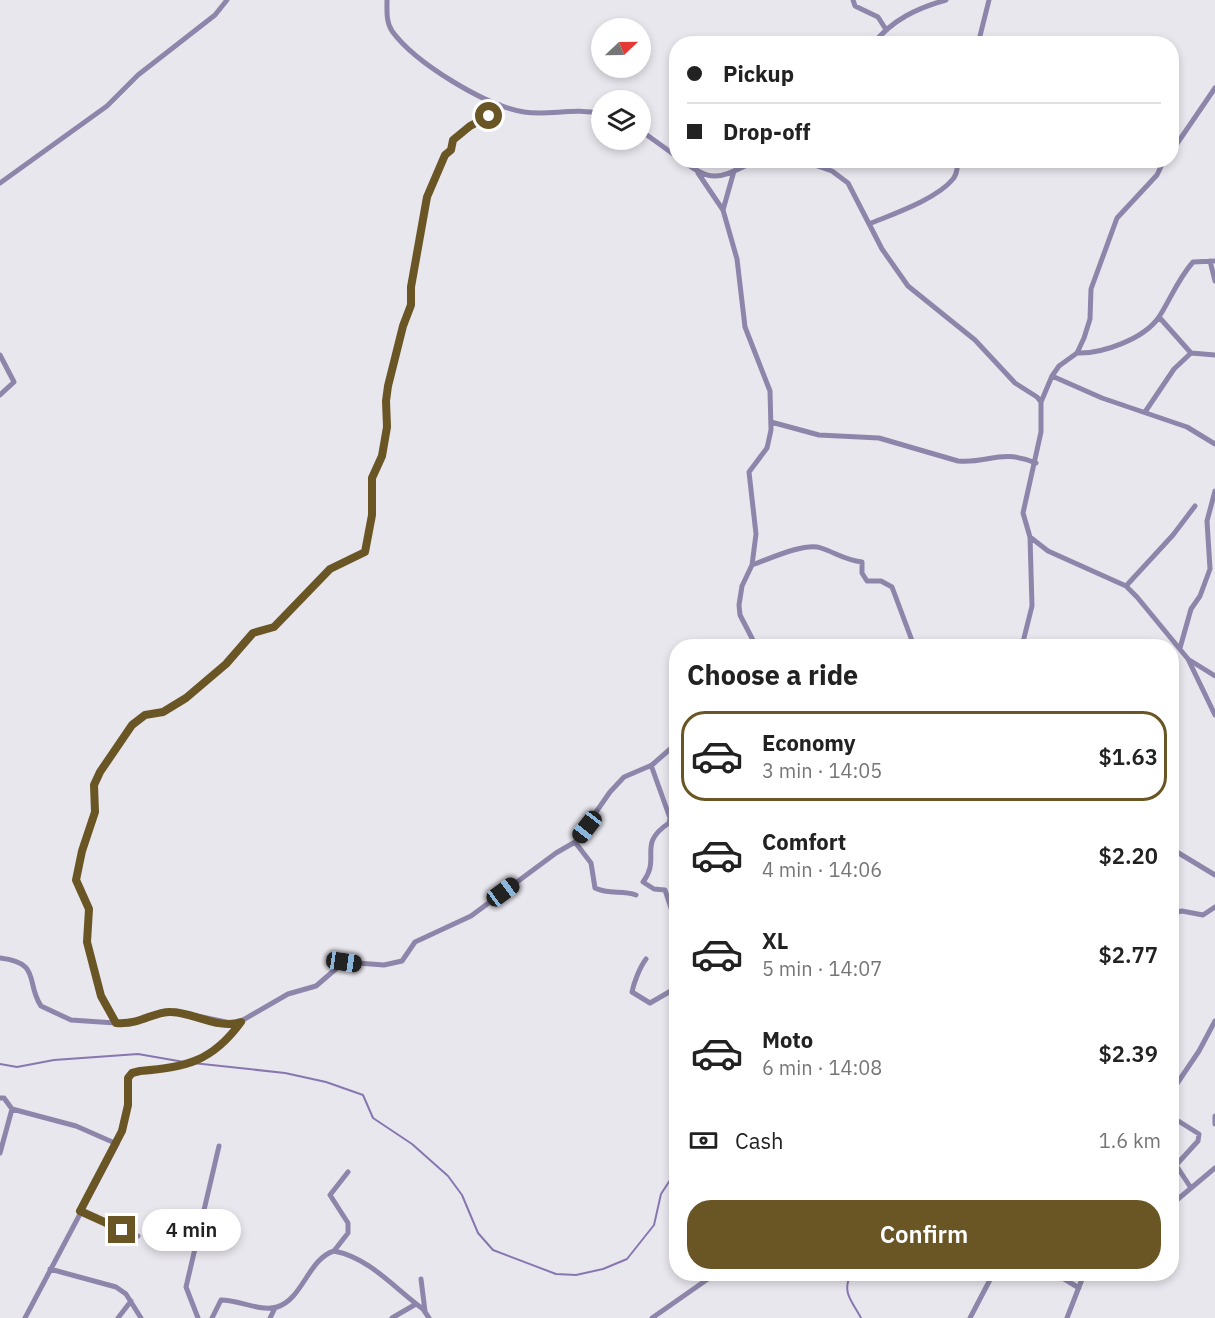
<!DOCTYPE html>
<meta charset="utf-8">
<style>
body{margin:0;font-family:"IBM Plex Sans",sans-serif;background:#f6f6f6;color:#222;height:100vh;display:flex;flex-direction:column;font-size:22px;white-space:nowrap}
*{box-sizing:border-box;margin:0}
p{font-size:20px;color:#767676}
.icon{flex:none;width:33px;height:33px;fill:none;stroke:currentColor;stroke-width:2;stroke-linecap:round;stroke-linejoin:round}
.map{position:relative;flex:1;overflow:hidden}
.details{position:absolute;left:669px;top:639px;width:510px;height:642px;display:flex;flex-direction:column;background:#fff;border-radius:24px;box-shadow:0 3px 9px #0003}
.details>*{flex:none}
.guide{position:absolute;left:669px;top:36px;width:510px;height:132px;border-radius:24px;box-shadow:0 3px 9px #0003;display:grid;align-content:center;height:132px;padding:0 18px;background:#fff}
.needle{width:39px;rotate:68deg}
.tools{position:absolute;left:591px;top:18px;display:grid;gap:12px}
.tools a{display:grid;place-items:center;width:60px;height:60px;border-radius:50%;background:#fff;box-shadow:0 3px 9px #0003;font-size:30px}
.end{position:absolute;width:27px;height:27px;margin:-14px;border:8px solid #6a5524;background:#fff;box-shadow:0 0 0 3px #fff}
.from{border-radius:50%}
.bubble{position:absolute;height:42px;border-radius:21px;background:#fff;box-shadow:0 3px 9px #0003;font-size:20px;font-weight:600;line-height:42px;text-align:center}
.car{position:absolute;width:18px;height:36px;margin:-18px -9px;border-radius:8px;box-shadow:0 0 4px 2px #0007;background:linear-gradient(#222 24%,#8ab4d8 0 40%,#222 0 76%,#8ab4d8 0 86%,#222 0)}
.guide b{display:flex;align-items:center;gap:21px;height:57px;font-size:22px}
.guide b+b{border-top:2px solid #e0e0e0}
.guide i{width:15px;height:15px;background:#222}
ul{padding:0;list-style:none}
li{display:flex;align-items:center;gap:18px;height:90px;margin:0 12px 9px;padding:0 6px;border:3px solid transparent;border-radius:24px}
li div{flex:1}
li b{display:block;font-size:22px}
li em{font-style:normal;font-weight:600}
li.selected{border-color:#6a5524}
li>.icon{width:54px;height:54px;stroke-width:1.5}
h2{padding:0 18px;font-size:27px;line-height:72px}
.pay{display:flex;align-items:center;gap:15px;height:66px;padding:0 18px;font-size:22px}
.pay p{margin-inline-start:auto}
.button{display:flex;gap:12px;margin-top:auto;padding:12px 18px}
.button a{flex:1;height:69px;border-radius:24px;background:#6a5524;color:#fff;font-size:24px;font-weight:600;line-height:69px;text-align:center}
.map>svg:first-child{display:block}
.lines{fill:none;stroke-linecap:round;stroke-linejoin:round}
.stream{stroke:#8777b1;stroke-width:2}
.street{stroke:#8e86aa;stroke-width:5}
.route{stroke:#6a5524;stroke-width:8}
</style>
<div class="map">
<svg width="1215" height="1318" viewBox="0 0 1215 1318">
<rect width="100%" height="100%" fill="#e9e7ee"/>
<g class="lines">
<path class="stream" d="M 193,1063 L 285,1073 L 326,1082 L 363,1095 L 373,1118 L 412,1144 L 448,1176 L 462,1195 L 478,1233 L 493,1250 L 556,1274 L 576,1275 L 603,1269 L 627,1259 L 654,1225 L 661,1194 L 676,1171
M 0,1064 L 17,1067 L 54,1060 L 138,1054 L 184,1062
M 851,1274 C 841,1293 853,1302 861,1318"/>
<path class="street" d="M 387,0 C 387,11 386,22 392,31 C 415,63 486,106 524,112 C 551,116 573,107 602,114
M 853,0 L 855,6 L 878,17 L 885,28
M 873,44 C 892,20 917,8 946,0
M 978,44 L 989,0
M 640,130 L 676,156
M 1172,151 L 1215,88
M 682,160 C 715,187 723,175 758,160
M 800,160 L 832,171 L 848,183 L 882,249 L 908,286 L 975,340 L 1015,383 L 1037,397 L 1041,402 L 1041,432 L 1023,513 L 1030,537 L 1048,551 L 1126,586 L 1137,597 L 1188,659 L 1215,715
M 698,173 L 723,210 L 737,259 L 745,327 L 770,391 L 771,430 L 767,448 L 749,472 L 756,534 L 752,565 L 742,586 L 739,605 L 740,615 L 756,646
M 0,183 L 107,106 L 138,75 L 215,15 L 227,0
M 723,210 L 734,171
M 869,224 C 893,214 937,199 953,179 C 958,173 957,167 958,160
M 1210,261 L 1215,281
M 1159,317 L 1191,353 L 1215,355
M 1077,353 C 1102,354 1144,339 1159,317 C 1171,298 1178,279 1193,262 L 1215,261
M 0,355 L 14,382 L 0,395
M 1052,376 L 1102,398 L 1187,427 L 1215,444
M 1041,402 L 1052,376 L 1059,366 L 1077,353 L 1084,338 L 1090,319 L 1091,289 L 1117,218 L 1157,175 L 1164,160
M 1145,412 L 1174,369 L 1191,353
M 771,422 L 819,435 L 879,438 L 958,461 C 989,464 1000,448 1036,463
M 752,565 C 769,559 805,542 821,548 C 836,553 845,560 862,562 L 862,573 L 867,581 L 881,581 L 892,587 L 914,646
M 1126,586 L 1173,535 L 1195,506
M 1022,646 L 1032,606 L 1030,537
M 1180,648 L 1191,609 L 1200,596 L 1210,569 L 1207,521 L 1215,491
M 1191,661 L 1215,676
M 651,765 L 670,818 L 669,823 C 636,845 662,857 643,882 L 654,889 L 665,890 L 676,923
M 575,842 L 591,863 L 595,888 C 609,895 622,890 636,895
M 1172,849 L 1215,875
M 1172,913 L 1182,911 L 1203,915 L 1215,907
M 0,958 C 42,963 25,982 41,1006 L 71,1020 L 130,1024 L 173,1011 L 236,1024 L 288,994 L 316,986 L 344,962 L 384,965 L 402,961 L 415,942 L 471,916 L 556,853 L 575,842 L 610,792 L 624,777 L 652,765 L 676,744
M 646,959 C 640,967 634,982 632,992 L 650,1003 L 676,988
M 116,1023 L 101,996 L 87,942 L 89,909 L 76,881 L 82,851 L 95,812 L 94,785 L 100,772 L 132,725 L 145,715 L 163,712 L 186,698 L 226,664 L 253,633 L 274,627 L 330,569 L 365,552 L 372,515 L 372,478 L 382,456 L 388,427 L 386,401 L 388,386 L 403,326 L 411,305 L 411,287 L 427,197 L 445,155 L 451,150 L 453,140 C 468,127 486,120 500,105
M 1172,1091 L 1199,1051 L 1215,1021
M 0,1098 L 4,1098 L 12,1109 L 0,1153
M 12,1109 L 76,1126 L 117,1144
M 1215,1116 L 1215,1124
M 1172,1117 L 1199,1134 L 1198,1141 L 1177,1164
M 1172,1159 L 1191,1188
M 1172,1204 L 1215,1168
M 80,1211 L 138,1236
M 334,1251 L 348,1233 L 348,1223 L 330,1195 L 348,1172
M 50,1269 L 116,1287 L 126,1294 L 141,1318
M 1056,1274 L 1079,1288
M 421,1279 L 425,1311
M 25,1318 L 117,1144 L 128,1105 L 128,1078 L 132,1073 L 140,1071 C 186,1067 212,1062 241,1022
M 118,1318 L 131,1301
M 198,1318 L 186,1287 L 219,1146
M 212,1318 L 221,1300 C 239,1300 261,1312 277,1307 C 303,1299 308,1259 334,1251 C 370,1258 394,1288 423,1309 L 429,1318
M 270,1318 L 275,1308
M 392,1318 L 416,1304
M 652,1318 L 715,1274
M 970,1318 L 993,1274
M 1067,1318 L 1084,1274"/>
</g>
<g class="lines">
<path class="route" d="M 122,1230 L 80,1211 L 122,1131 L 128,1105 L 128,1078 L 132,1073 L 140,1071 C 186,1067 212,1062 241,1022 C 220,1030 192,1012 171,1012 C 154,1011 141,1025 116,1023 L 101,996 L 87,942 L 89,909 L 76,880 L 82,851 L 95,812 L 94,785 L 100,772 L 132,725 L 145,715 L 163,712 L 186,698 L 226,664 L 253,633 L 274,627 L 330,569 L 365,552 L 372,515 L 372,478 L 382,456 L 387,427 L 386,401 L 388,386 L 403,326 L 411,305 L 411,287 L 427,197 L 445,155 L 451,150 L 453,140 L 470,126 L 489,116"/>
</g>
</svg>
<div class="tools">
<a><svg class="needle" viewBox="-14 -14 28 28"><path d="M0-13l5 13h-10z" fill="#e53935"/><path d="M0 13l5-13h-10z" fill="#767676"/></svg></a>
<a><svg class="icon" aria-label="layers" viewBox="0 0 24 24"><path d="M12 4l9 5-9 5-9-5zM3 14l9 5 9-5"/></svg></a>
</div>
<i class="end from" style="left:489px;top:116px"></i>
<i class="end" style="left:122px;top:1230px"></i>
<div class="bubble" style="left:142px;top:1209px;width:99px">4 min</div>
<i class="car" style="left:587px;top:827px;rotate:218deg"></i>
<i class="car" style="left:503px;top:892px;rotate:54deg"></i>
<i class="car" style="left:344px;top:962px;rotate:98deg"></i>
<div class="guide">
<b><i class="from"></i>Pickup</b>
<b><i></i>Drop-off</b>
</div>
<section class="details">
<h2>Choose a ride</h2>
<ul>
<li class="selected"><svg class="icon" aria-label="car" viewBox="0 0 24 24"><path d="M5 17H2v-5l4-1 3-4h7l3 4 3 1v5h-3M9 17h6M6 11h13"/><circle cx="7" cy="17" r="2"/><circle cx="17" cy="17" r="2"/></svg><div><b>Economy</b><p>3 min · 14:05</p></div><em>$1.63</em></li>
<li><svg class="icon" aria-label="car" viewBox="0 0 24 24"><path d="M5 17H2v-5l4-1 3-4h7l3 4 3 1v5h-3M9 17h6M6 11h13"/><circle cx="7" cy="17" r="2"/><circle cx="17" cy="17" r="2"/></svg><div><b>Comfort</b><p>4 min · 14:06</p></div><em>$2.20</em></li>
<li><svg class="icon" aria-label="car" viewBox="0 0 24 24"><path d="M5 17H2v-5l4-1 3-4h7l3 4 3 1v5h-3M9 17h6M6 11h13"/><circle cx="7" cy="17" r="2"/><circle cx="17" cy="17" r="2"/></svg><div><b>XL</b><p>5 min · 14:07</p></div><em>$2.77</em></li>
<li><svg class="icon" aria-label="car" viewBox="0 0 24 24"><path d="M5 17H2v-5l4-1 3-4h7l3 4 3 1v5h-3M9 17h6M6 11h13"/><circle cx="7" cy="17" r="2"/><circle cx="17" cy="17" r="2"/></svg><div><b>Moto</b><p>6 min · 14:08</p></div><em>$2.39</em></li>
</ul>
<div class="pay"><svg class="icon" aria-label="cash" viewBox="0 0 24 24"><path d="M3 7h18v10H3z"/><circle cx="12" cy="12" r="2"/></svg>Cash<p>1.6 km</p></div>
<div class="button"><a>Confirm</a></div>
</section>
</div>
